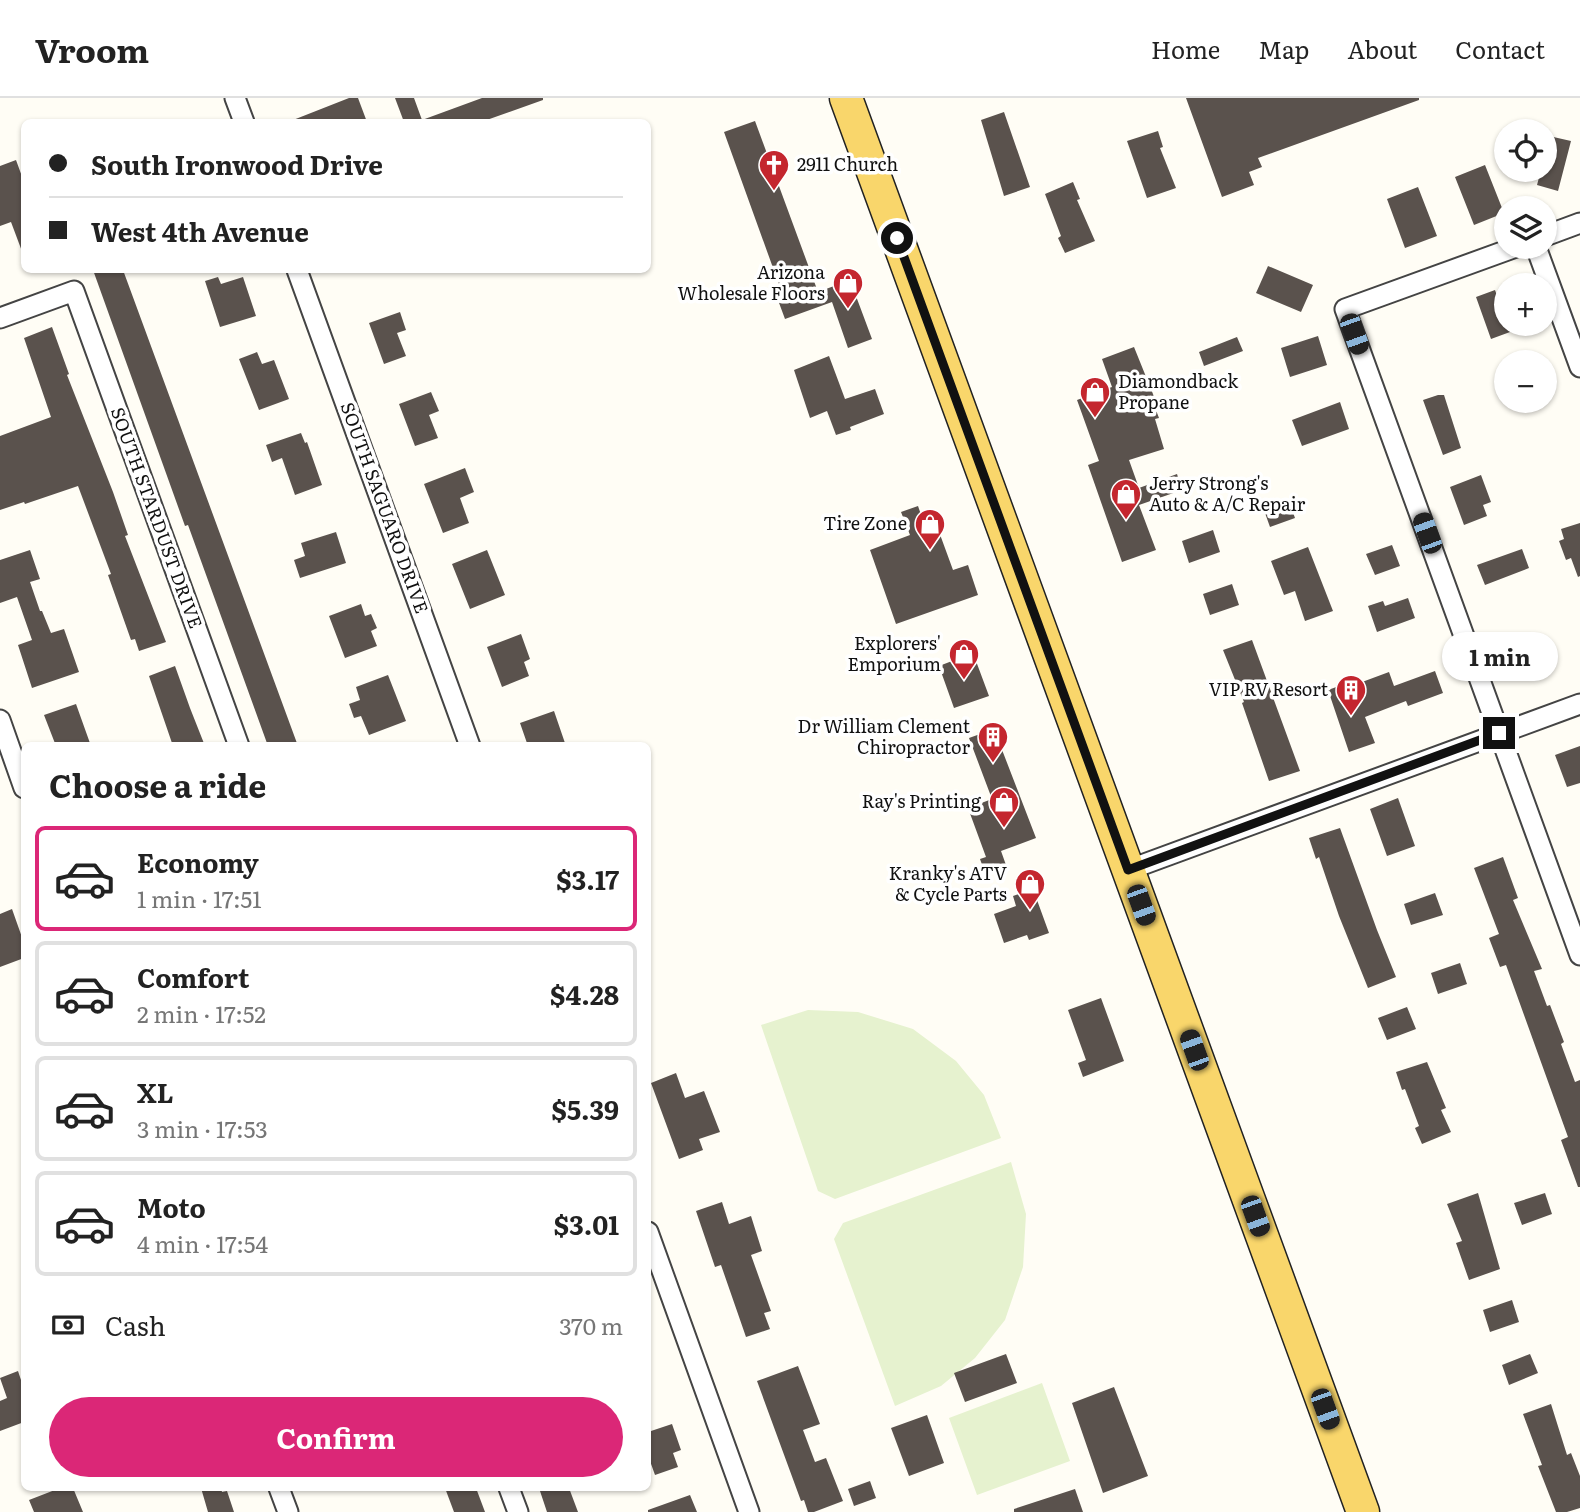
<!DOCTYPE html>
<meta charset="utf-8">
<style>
body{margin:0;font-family:Literata,serif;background:#f6f6f6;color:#222;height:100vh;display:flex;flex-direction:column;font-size:26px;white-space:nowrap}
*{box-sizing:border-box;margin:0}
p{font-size:23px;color:#767676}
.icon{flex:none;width:38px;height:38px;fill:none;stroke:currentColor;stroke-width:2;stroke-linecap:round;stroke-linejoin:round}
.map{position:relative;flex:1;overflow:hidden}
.panel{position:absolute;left:21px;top:644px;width:630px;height:749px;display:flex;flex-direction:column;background:#fff;border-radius:10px;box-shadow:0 2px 5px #0004}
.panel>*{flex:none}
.guide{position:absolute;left:21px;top:21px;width:630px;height:154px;border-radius:10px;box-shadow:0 2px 5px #0004;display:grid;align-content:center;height:154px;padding:0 28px;background:#fff}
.tools{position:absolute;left:1494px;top:21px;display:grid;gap:14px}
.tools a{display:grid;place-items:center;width:63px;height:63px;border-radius:50%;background:#fff;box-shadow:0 2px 5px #0004;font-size:35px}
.end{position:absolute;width:32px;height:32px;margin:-16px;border:9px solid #111;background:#fff;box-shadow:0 0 0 4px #fff}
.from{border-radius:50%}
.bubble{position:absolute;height:49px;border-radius:24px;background:#fff;box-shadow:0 2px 5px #0004;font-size:23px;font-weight:700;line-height:49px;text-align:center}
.car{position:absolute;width:21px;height:42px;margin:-21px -10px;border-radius:9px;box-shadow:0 0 5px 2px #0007;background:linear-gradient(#222 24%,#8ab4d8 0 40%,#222 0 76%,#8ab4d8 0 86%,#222 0)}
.guide b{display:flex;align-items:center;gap:24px;height:66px;font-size:26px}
.guide b+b{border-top:2px solid #e0e0e0}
.guide i{width:18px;height:18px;background:#222}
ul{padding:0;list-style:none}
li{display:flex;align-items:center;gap:21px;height:105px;margin:0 14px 10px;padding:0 14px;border:4px solid #e0e0e0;border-radius:10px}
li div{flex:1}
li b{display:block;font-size:26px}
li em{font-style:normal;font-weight:700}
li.selected{border-color:#db2777}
li>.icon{width:63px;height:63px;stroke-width:1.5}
h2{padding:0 28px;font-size:32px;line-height:84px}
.pay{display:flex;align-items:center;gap:18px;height:77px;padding:0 28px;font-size:26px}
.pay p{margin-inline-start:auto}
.button{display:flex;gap:14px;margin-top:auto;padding:14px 28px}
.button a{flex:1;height:80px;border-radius:42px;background:#db2777;color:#fff;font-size:28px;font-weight:700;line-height:80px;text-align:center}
header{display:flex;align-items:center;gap:42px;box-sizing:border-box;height:98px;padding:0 35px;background:#fff;border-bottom:2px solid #e0e0e0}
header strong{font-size:33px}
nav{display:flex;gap:38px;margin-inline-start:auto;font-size:24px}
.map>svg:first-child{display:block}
.pitch{fill:#e6f2cf}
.building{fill:#5a524d}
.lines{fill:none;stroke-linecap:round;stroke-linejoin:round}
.minor-casing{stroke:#444;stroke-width:23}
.primary-casing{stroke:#222;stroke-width:35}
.minor{stroke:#fff;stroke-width:19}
.primary{stroke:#f9d66b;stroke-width:32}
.route{stroke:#111;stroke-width:9}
.labels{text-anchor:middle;stroke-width:7;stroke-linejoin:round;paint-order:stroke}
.poi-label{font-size:18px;fill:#111;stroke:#fff;text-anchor:end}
.street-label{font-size:18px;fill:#111;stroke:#fff}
</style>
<header>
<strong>Vroom</strong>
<nav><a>Home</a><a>Map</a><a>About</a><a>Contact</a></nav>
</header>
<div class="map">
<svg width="1580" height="1414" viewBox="0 0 1580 1414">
<rect width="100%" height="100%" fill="#fffdf5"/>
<path class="pitch" d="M 808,912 L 858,914 L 913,931 L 956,963 L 984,997 L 1001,1040 L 835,1101 L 818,1093 L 761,927 Z
M 1011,1064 L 1026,1116 L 1023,1169 L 1005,1222 L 975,1260 L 941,1288 L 895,1308 L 834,1141 L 843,1125 Z
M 1042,1285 L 1070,1363 L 977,1397 L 949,1320 Z"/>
<path class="building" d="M 349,0 L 358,0 L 367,24 L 288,24 Z
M 395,0 L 414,0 L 422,22 L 482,0 L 543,0 L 543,2 L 481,24 L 404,24 Z
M 1186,0 L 1419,0 L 1419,2 L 1258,60 L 1262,69 L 1249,74 L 1254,87 L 1222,99 Z
M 1004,14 L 1030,89 L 1004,98 L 981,22 Z
M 755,23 L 818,194 L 850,182 L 872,241 L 848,250 L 832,204 L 785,221 L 775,194 L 781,192 L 724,34 Z
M 1158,33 L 1163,49 L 1160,50 L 1176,90 L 1147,100 L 1127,43 Z
M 1549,38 L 1571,43 L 1558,93 L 1537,87 L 1541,72 L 1545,72 L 1545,54 Z
M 16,62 L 24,84 L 24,155 L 23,156 L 11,124 L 0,128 L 0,68 Z
M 1485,67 L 1504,115 L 1474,127 L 1455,79 Z
M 1073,84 L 1080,101 L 1077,102 L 1095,143 L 1065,155 L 1058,140 L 1061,138 L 1045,96 Z
M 1418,89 L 1437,138 L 1405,150 L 1387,101 Z
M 1268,168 L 1313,187 L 1301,214 L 1256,195 Z
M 93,172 L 123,172 L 298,648 L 268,648 L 188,427 L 185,428 Z
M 218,179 L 221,186 L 243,179 L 256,218 L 220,229 L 205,183 Z
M 1495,192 L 1510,234 L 1491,241 L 1476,199 Z
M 400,214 L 406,232 L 397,235 L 406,258 L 384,266 L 369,225 Z
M 52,229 L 69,276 L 67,277 L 113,394 L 128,437 L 125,438 L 166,544 L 139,553 L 135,541 L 131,542 L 108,477 L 111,476 L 78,388 L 25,406 L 24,404 L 0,412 L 0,338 L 51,319 L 24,240 Z
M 1318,238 L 1327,267 L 1290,279 L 1281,250 Z
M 1237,239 L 1243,253 L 1204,268 L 1199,254 Z
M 1134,249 L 1157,306 L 1154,307 L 1159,320 L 1155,321 L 1164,351 L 1129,362 L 1139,390 L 1177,376 L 1182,392 L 1139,407 L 1156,452 L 1122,464 L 1088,367 L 1099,363 L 1077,302 L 1112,289 L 1102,261 Z
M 257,254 L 262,266 L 274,262 L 289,301 L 259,312 L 239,261 Z
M 829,258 L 845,301 L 875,291 L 884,316 L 850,329 L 851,332 L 836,337 L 827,313 L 810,320 L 794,272 Z
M 431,294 L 439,313 L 429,317 L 438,340 L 415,348 L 399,306 Z
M 1438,297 L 1444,297 L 1461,350 L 1443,357 L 1423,302 Z
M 1340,304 L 1349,331 L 1302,348 L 1292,322 Z
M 301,335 L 305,345 L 307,344 L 322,387 L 295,397 L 282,360 L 272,364 L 266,347 Z
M 465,370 L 474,394 L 460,400 L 469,425 L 443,435 L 424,386 Z
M 1481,377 L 1491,404 L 1483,407 L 1487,418 L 1464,427 L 1450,389 Z
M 1290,406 L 1295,420 L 1270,429 L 1265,415 Z
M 918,408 L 927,434 L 938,431 L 953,472 L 968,467 L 978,497 L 896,526 L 870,452 L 910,437 L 901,414 Z
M 1580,425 L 1580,478 L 1578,479 L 1571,460 L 1566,462 L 1559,443 L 1564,441 L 1561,431 Z
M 1213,432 L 1220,454 L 1189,465 L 1182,443 Z
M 336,434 L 346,465 L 300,480 L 294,462 L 305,458 L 301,445 Z
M 1392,447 L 1400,468 L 1375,477 L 1366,456 Z
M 1308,449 L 1333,513 L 1305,523 L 1295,493 L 1284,497 L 1271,463 Z
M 1522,451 L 1529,470 L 1485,487 L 1477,467 Z
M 30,452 L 40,481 L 30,484 L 40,513 L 42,513 L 51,535 L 64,531 L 79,574 L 32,590 L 18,547 L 32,542 L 17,499 L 0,505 L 0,462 Z
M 487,452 L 505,497 L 470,511 L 452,466 Z
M 1232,486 L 1239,507 L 1210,517 L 1203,496 Z
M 1408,500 L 1415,520 L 1377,534 L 1368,508 L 1383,503 L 1385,508 Z
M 361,506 L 365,518 L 371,516 L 377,530 L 371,533 L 377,548 L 345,560 L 329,518 Z
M 521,536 L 530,561 L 524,564 L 529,578 L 502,589 L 487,549 Z
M 1252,542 L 1300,673 L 1269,683 L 1242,605 L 1244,604 L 1223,552 Z
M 973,555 L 989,598 L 954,610 L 939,568 Z
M 175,568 L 190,610 L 205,648 L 173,648 L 149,578 Z
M 1435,573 L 1443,595 L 1408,608 L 1406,603 L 1365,619 L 1375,645 L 1349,654 L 1328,592 L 1353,583 L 1354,587 L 1389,574 L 1394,588 Z
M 388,577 L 406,623 L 369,637 L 361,618 L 354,620 L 349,606 L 360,602 L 356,589 Z
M 76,606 L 91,648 L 56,648 L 44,617 Z
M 554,613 L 566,648 L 528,648 L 520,625 Z
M 994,631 L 1036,740 L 1001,753 L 1006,767 L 985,775 L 980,761 L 986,759 L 968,710 L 992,701 L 969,640 Z
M 1580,648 L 1580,685 L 1567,689 L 1555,657 Z
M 1398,700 L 1415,748 L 1387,758 L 1370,711 Z
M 1340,730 L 1377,832 L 1396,879 L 1368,890 L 1339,818 L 1319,759 L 1316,761 L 1309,740 Z
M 1503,759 L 1518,800 L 1513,802 L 1542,871 L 1534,873 L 1547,908 L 1550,907 L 1564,944 L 1561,946 L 1575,984 L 1580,982 L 1580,1089 L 1578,1089 L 1561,1042 L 1568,1039 L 1506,867 L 1500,869 L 1489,840 L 1499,836 L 1474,770 Z
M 1033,791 L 1049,835 L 1029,842 L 1027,837 L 1004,845 L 994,816 L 1016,808 L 1013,798 Z
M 1435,795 L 1443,817 L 1411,827 L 1404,806 Z
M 12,811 L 24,845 L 24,860 L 0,869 L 0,816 Z
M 1460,865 L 1467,886 L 1438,896 L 1431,875 Z
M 1101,900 L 1124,963 L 1083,979 L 1078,965 L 1086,962 L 1068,912 Z
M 1407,909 L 1416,931 L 1387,942 L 1378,920 Z
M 1427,964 L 1446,1010 L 1441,1012 L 1451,1034 L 1422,1046 L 1415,1030 L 1419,1028 L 1405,991 L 1402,992 L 1396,974 Z
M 676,975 L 685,1000 L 704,993 L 720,1034 L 699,1041 L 703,1052 L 679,1061 L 651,985 Z
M 1478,1095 L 1500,1171 L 1469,1182 L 1456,1145 L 1462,1143 L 1447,1106 Z
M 1545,1095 L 1552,1116 L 1522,1127 L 1514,1105 Z
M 722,1104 L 729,1126 L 751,1118 L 762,1153 L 751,1157 L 771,1213 L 764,1215 L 770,1231 L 746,1239 L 721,1167 L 715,1169 L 696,1113 Z
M 1512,1202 L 1519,1224 L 1490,1234 L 1483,1212 Z
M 1006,1256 L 1017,1285 L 965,1304 L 954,1275 Z
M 1530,1256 L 1538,1275 L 1509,1287 L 1502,1267 Z
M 798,1268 L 820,1326 L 803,1332 L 815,1364 L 826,1360 L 843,1403 L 814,1414 L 808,1414 L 804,1402 L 801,1403 L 757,1283 Z
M 18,1273 L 24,1291 L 24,1324 L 0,1333 L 0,1303 L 7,1300 L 0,1280 Z
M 1114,1289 L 1148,1378 L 1103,1395 L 1072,1305 Z
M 1551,1306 L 1567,1357 L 1571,1355 L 1580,1378 L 1580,1410 L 1567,1414 L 1556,1414 L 1538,1368 L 1542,1367 L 1523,1316 Z
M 927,1317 L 944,1365 L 909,1378 L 891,1330 Z
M 672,1326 L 681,1352 L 673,1355 L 678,1369 L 655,1377 L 650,1363 L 648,1364 L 648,1334 Z
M 870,1383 L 876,1400 L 854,1408 L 848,1391 Z
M 60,1390 L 73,1390 L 83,1414 L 34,1414 L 29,1402 Z
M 201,1390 L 221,1390 L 222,1394 L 227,1393 L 234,1414 L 208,1414 Z
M 445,1390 L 476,1390 L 485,1414 L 454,1414 Z
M 539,1390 L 569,1390 L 578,1414 L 547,1414 Z
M 1075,1391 L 1083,1414 L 1014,1414 L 1014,1411 Z
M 690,1397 L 697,1414 L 648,1414 L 648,1412 Z"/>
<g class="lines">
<g class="minor-casing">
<path id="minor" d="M 235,0 L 244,24
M 1545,138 L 1580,125
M 1516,149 L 1345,211 L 1580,857
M 1536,149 L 1580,269
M 297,172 L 470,648
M 0,220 L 74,193 L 239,648
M 0,622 L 24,690
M 1128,772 L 1580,606
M 648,1134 L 749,1414
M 279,1390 L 288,1414
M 509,1390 L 518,1414"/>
</g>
<g class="primary-casing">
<path id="primary" d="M 846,0 L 1363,1414"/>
</g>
<use href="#minor" class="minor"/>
<use href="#primary" class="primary"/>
</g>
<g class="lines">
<path class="route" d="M 897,140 L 1128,772 L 1499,635"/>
</g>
<defs>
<g id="church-pin" transform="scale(1.575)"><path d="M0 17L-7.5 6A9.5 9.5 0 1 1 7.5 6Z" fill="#c4262e" stroke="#fff"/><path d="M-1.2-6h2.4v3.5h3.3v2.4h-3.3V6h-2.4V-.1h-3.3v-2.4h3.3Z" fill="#fff"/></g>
<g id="shop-pin" transform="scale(1.575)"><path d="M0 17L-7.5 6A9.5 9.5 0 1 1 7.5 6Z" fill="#c4262e" stroke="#fff"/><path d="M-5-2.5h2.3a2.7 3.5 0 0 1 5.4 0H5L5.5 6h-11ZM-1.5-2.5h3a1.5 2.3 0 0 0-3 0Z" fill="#fff"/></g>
<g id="building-pin" transform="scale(1.575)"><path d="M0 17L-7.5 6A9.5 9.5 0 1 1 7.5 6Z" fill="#c4262e" stroke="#fff"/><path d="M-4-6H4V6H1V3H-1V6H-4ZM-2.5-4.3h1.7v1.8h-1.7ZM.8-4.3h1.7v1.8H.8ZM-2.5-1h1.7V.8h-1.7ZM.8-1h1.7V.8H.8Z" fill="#fff"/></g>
</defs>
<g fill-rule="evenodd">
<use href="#church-pin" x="774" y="67"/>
<use href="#shop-pin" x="848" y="185"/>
<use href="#shop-pin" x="1095" y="294"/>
<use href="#shop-pin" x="1126" y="396"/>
<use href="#shop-pin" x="930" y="426"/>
<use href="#shop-pin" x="964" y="556"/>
<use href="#building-pin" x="1351" y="592"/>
<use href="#building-pin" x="993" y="639"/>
<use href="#shop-pin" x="1004" y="704"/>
<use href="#shop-pin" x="1030" y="786"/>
</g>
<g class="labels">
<g class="poi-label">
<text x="797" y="73" text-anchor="start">2911 Church</text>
<text x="825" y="181">Arizona<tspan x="825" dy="21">Wholesale Floors</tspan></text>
<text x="1118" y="290" text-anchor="start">Diamondback<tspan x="1118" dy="21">Propane</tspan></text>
<text x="1149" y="392" text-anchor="start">Jerry Strong's<tspan x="1149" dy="21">Auto &amp; A/C Repair</tspan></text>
<text x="907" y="432">Tire Zone</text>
<text x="941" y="552">Explorers'<tspan x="941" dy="21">Emporium</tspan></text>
<text x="1328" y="598">VIP RV Resort</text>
<text x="970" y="635">Dr William Clement<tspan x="970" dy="21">Chiropractor</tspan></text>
<text x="981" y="710">Ray's Printing</text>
<text x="1007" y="782">Kranky's ATV<tspan x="1007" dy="21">&amp; Cycle Parts</tspan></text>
</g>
<g class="street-label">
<text transform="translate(384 410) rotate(70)" y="6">SOUTH SAGUARO DRIVE</text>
<text transform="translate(156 420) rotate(70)" y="6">SOUTH STARDUST DRIVE</text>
</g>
</g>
</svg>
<div class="tools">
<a><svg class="icon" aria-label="locate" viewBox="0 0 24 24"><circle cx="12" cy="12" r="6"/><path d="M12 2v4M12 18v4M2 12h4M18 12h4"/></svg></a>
<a><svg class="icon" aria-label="layers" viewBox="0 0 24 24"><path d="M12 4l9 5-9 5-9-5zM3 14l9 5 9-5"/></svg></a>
<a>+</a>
<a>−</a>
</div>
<i class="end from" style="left:897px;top:140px"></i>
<i class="end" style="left:1499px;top:635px"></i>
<div class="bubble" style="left:1442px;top:534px;width:116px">1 min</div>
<i class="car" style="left:1354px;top:236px;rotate:160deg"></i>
<i class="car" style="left:1427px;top:435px;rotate:340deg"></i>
<i class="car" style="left:1141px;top:807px;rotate:160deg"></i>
<i class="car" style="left:1194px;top:952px;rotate:340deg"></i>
<i class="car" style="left:1255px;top:1118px;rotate:160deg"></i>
<i class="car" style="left:1325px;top:1311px;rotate:160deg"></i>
<div class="guide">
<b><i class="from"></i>South Ironwood Drive</b>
<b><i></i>West 4th Avenue</b>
</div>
<section class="panel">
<h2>Choose a ride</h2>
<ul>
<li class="selected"><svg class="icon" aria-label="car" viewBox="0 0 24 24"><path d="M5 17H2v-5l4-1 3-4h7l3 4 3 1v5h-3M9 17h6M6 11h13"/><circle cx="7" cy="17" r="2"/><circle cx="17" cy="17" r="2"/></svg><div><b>Economy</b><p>1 min · 17:51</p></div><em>$3.17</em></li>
<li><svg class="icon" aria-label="car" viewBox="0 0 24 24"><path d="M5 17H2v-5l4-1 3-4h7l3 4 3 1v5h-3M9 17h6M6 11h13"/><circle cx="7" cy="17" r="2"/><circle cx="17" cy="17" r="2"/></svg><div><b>Comfort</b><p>2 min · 17:52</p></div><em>$4.28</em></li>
<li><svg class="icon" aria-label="car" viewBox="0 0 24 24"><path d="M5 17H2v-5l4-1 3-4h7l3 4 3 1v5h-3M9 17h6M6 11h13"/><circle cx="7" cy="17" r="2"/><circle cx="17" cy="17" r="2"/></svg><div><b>XL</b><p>3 min · 17:53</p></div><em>$5.39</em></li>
<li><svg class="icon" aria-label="car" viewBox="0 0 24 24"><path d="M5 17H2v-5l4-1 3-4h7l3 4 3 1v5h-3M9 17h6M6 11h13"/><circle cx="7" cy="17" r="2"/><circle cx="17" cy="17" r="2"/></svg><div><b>Moto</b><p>4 min · 17:54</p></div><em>$3.01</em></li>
</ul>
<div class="pay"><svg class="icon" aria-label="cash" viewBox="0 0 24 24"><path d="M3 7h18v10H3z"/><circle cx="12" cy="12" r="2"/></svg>Cash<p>370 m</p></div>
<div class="button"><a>Confirm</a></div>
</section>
</div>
